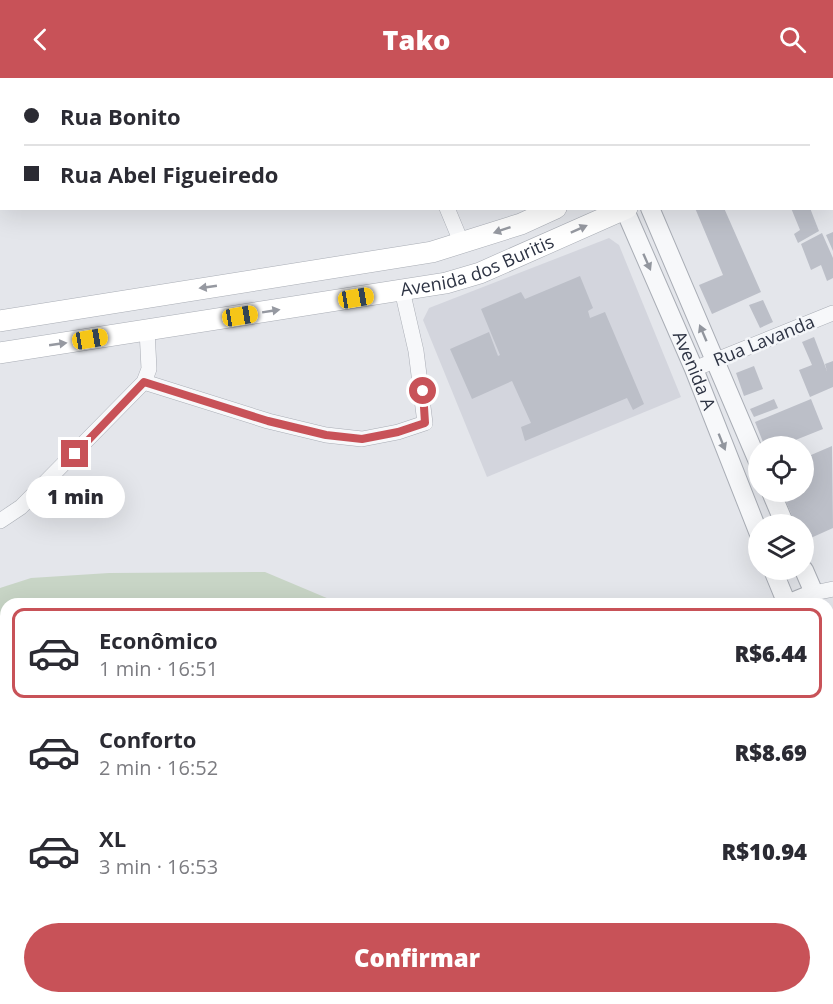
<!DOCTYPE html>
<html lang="pt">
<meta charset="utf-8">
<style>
body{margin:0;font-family:"Open Sans",sans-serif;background:#f2f2f3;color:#2b2b33;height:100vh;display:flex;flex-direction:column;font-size:22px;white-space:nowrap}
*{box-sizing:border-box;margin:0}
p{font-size:20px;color:#7c7c81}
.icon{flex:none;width:33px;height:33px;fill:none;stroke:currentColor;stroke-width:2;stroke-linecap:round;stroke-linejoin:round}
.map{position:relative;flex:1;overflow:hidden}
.drawer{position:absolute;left:0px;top:520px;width:834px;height:406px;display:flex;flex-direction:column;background:#fff;border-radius:18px 18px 0 0;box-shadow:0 6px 24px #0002}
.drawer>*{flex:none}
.banner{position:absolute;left:0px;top:0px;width:834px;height:132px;box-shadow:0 6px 24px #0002;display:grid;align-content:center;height:132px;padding:0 24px;background:#fff}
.fabs{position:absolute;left:748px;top:358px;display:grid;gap:12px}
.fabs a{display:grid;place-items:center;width:66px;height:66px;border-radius:50%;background:#fff;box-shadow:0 6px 24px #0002;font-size:30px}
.end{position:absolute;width:27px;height:27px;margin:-14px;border:8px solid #c85258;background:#fff;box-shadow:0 0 0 3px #fff}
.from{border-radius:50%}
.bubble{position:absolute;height:42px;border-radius:21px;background:#fff;box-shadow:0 6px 24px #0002;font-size:20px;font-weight:800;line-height:42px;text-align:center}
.car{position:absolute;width:18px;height:36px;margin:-18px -9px;border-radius:8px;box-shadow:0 0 4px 2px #0007;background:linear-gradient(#f5c518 24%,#345 0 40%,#f5c518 0 76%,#345 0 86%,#f5c518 0)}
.banner b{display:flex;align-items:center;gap:21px;height:57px;font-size:22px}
.banner b+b{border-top:2px solid #e1e1e2}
.banner i{width:15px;height:15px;background:#2b2b33}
ul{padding:10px 0 0;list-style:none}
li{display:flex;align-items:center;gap:18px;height:90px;margin:0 12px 9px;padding:0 12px;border:3px solid transparent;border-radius:12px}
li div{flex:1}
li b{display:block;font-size:22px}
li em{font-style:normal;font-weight:800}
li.active{border-color:#c85258}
li>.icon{width:54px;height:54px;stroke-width:1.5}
.button{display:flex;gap:12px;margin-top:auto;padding:12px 24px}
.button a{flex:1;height:69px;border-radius:36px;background:#c85258;color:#fff;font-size:24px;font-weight:800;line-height:69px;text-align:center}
header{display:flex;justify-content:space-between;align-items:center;height:78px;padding:0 24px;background:#c85258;color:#fff;font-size:27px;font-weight:800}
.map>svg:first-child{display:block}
.built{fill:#d3d5dd}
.green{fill:#c8d5c6}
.building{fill:#bcbfc8}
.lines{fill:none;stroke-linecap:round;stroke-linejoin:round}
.minor-casing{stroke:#a9adb5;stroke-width:16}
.tertiary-casing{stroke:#a9adb5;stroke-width:20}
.secondary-casing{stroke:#a9adb5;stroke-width:22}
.minor{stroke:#f7f8fa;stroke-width:15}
.tertiary{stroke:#f7f8fa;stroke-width:18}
.secondary{stroke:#fff;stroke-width:21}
.oneway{fill:#9699a1}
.oneway2{fill:#92969e}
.route{stroke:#c85258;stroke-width:8}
.labels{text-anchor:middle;stroke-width:5;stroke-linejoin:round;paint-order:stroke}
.street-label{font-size:18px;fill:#2d3343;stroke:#f4f6f9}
</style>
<header><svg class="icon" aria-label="back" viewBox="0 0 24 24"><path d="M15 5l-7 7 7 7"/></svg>Tako<svg class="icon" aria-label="search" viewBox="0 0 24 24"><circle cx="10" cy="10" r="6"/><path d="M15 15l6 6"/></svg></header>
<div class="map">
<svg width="833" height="926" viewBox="0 0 833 926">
<rect width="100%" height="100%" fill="#e4e6eb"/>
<path class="built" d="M 609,160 L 619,167 L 681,319 L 487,399 L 423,242 L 429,230 Z"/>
<path class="green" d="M 265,494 L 341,526 L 6,526 L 6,921 L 653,921 L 665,926 L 0,926 L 0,510 L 31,500 L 109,495 Z"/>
<path class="building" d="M 695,130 L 724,130 L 761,214 L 712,236 L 699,207 L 723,197 Z
M 791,130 L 810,130 L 819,153 L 798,165 L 794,156 L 800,152 Z
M 833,154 L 833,173 L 826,157 Z
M 822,155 L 833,180 L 833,200 L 827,203 L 821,187 L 811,192 L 801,166 Z
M 580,198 L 593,230 L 588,233 L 590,240 L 605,234 L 644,326 L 633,332 L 627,320 L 525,363 L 521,349 L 531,345 L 512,303 L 472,321 L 450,271 L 489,254 L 498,278 L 500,277 L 481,231 L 521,214 L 525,221 Z
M 763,222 L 773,244 L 760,250 L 749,227 Z
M 814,259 L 827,293 L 825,286 L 833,283 L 833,309 L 810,319 L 799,292 L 812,287 L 802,264 Z
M 754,288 L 763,311 L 744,318 L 736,295 Z
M 774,321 L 778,330 L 754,339 L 750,331 Z
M 811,321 L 823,351 L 778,369 L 765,369 L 755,344 Z
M 832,368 L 833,450 L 804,463 L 804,447 L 796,447 L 782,414 L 804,414 L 804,380 Z"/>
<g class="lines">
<g class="minor-casing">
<path id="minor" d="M 380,2 L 390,0
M 0,58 L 2,57
M 447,130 L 462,166
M 694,291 L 833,235
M 144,304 L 268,343 L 326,357 L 362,361 L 398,354 L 425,345 L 416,273 L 402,212
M 0,443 L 21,429 L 144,304 L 149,291 L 147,252
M 814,515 L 833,511"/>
</g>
<g class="tertiary-casing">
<g id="tertiary">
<path d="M 567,0 L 568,2"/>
<path d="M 594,0 L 595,2"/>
<path id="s1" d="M 624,130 L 694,291 L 759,456"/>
<path d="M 650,130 L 759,386"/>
<path d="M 771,414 L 785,447"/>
<path d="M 773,492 L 787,526 L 814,515 L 804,492"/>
</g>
</g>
<g class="secondary-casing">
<g id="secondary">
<path d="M 832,14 L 833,14"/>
<path d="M 832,46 L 833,46"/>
<path d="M 0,243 L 432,174 L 521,146 L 556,130"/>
<path id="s2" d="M 0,275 L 446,205 L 480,195 L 627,130"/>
</g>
</g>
<use href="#minor" class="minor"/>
<use href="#tertiary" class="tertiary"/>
<use href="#secondary" class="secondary"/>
</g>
<defs><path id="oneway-solid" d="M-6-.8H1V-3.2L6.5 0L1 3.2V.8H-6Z" transform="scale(1.5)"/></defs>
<g class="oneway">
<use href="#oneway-solid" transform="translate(579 151) rotate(-24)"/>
<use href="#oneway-solid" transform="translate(502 152) rotate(161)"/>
<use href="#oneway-solid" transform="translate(208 209) rotate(172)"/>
<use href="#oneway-solid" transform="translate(271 233) rotate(-9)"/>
<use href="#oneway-solid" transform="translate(58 266) rotate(-8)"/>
</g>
<g class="oneway2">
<use href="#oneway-solid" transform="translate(647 184) rotate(66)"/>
<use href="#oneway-solid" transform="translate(703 255) rotate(-113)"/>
<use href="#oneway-solid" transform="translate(722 364) rotate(68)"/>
</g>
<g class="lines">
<path class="route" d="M 75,376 L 144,304 L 268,343 L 326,357 L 362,361 L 398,354 L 425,345 L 423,313"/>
</g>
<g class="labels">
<g class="street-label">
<text dy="6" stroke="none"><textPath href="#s2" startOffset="486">Avenida dos Buritis</textPath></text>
<text transform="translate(764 263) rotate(-22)" y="6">Rua Lavanda</text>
<text dy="6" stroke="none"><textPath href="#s1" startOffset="177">Avenida A</textPath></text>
</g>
</g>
</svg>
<div class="fabs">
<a><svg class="icon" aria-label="locate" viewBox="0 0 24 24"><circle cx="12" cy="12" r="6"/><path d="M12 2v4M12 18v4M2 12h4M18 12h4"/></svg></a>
<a><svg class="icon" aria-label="layers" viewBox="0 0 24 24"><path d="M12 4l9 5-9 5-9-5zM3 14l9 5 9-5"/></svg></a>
</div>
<i class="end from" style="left:423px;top:313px"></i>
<i class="end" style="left:75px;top:376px"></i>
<div class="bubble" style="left:26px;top:398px;width:99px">1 min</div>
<i class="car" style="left:356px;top:220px;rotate:81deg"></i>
<i class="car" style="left:240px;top:238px;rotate:81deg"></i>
<i class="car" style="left:90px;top:261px;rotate:81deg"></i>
<div class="banner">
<b><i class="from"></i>Rua Bonito</b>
<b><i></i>Rua Abel Figueiredo</b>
</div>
<section class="drawer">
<ul>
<li class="active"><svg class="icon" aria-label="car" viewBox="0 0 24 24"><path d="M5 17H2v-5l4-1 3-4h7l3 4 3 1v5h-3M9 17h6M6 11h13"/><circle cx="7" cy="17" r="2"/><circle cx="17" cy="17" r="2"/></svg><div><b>Econômico</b><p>1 min · 16:51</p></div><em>R$6.44</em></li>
<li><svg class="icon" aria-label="car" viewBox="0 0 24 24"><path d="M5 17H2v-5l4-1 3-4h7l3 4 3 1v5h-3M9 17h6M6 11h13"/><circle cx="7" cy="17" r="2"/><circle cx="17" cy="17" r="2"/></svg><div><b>Conforto</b><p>2 min · 16:52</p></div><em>R$8.69</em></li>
<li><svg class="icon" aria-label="car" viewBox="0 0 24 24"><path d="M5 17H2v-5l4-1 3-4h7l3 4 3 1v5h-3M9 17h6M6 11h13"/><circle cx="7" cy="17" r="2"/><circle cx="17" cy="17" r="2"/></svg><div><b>XL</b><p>3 min · 16:53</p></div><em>R$10.94</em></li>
</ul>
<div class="button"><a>Confirmar</a></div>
</section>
</div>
